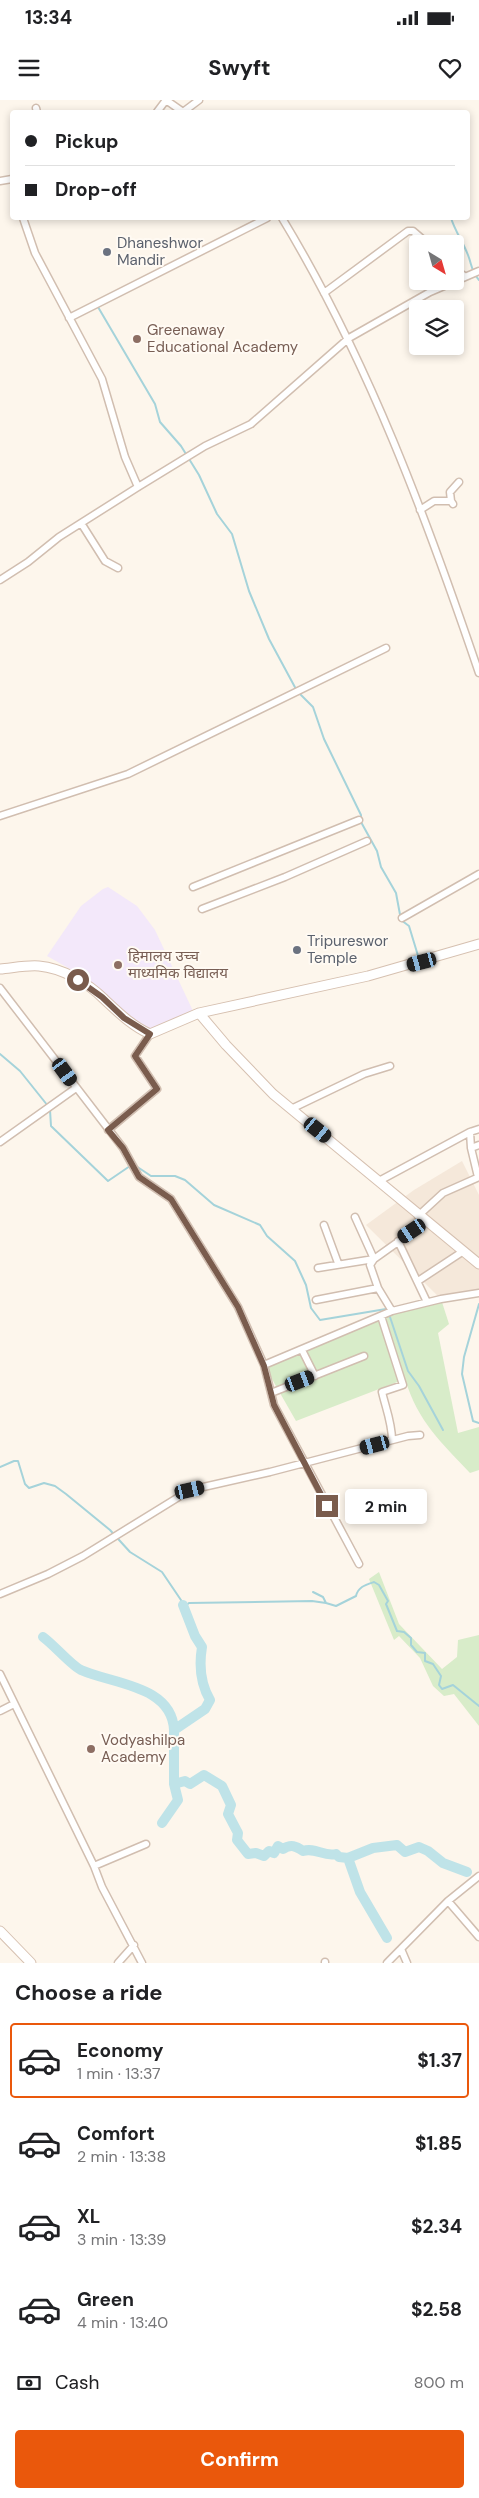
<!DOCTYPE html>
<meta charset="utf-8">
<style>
body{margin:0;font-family:"DM Sans","Noto Sans Devanagari",sans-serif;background:#f2f2f2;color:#202124;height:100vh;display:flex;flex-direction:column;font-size:19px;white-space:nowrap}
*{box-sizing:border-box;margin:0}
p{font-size:16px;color:#757577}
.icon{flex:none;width:28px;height:28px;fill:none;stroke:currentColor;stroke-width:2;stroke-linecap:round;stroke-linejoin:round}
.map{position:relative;height:1863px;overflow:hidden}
.sheet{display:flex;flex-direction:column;background:#fff;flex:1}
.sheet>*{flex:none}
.hud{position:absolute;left:10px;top:10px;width:460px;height:110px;border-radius:5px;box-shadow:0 2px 8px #0003;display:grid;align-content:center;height:110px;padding:0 15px;background:#fff}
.needle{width:32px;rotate:143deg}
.controls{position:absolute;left:409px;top:135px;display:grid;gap:10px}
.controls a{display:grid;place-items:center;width:55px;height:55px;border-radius:5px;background:#fff;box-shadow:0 2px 8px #0003;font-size:25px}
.end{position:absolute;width:22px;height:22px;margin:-11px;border:6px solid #7a5c4d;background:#fff;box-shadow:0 0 0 2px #fff}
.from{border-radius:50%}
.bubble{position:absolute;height:35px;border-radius:5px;background:#fff;box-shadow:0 2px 8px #0003;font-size:16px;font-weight:700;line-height:35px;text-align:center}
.car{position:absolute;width:15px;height:30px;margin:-15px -8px;border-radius:6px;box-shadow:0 0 4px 1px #0007;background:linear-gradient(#222 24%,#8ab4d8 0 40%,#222 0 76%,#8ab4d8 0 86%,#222 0)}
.hud b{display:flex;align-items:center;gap:18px;height:48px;font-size:19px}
.hud b+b{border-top:1px solid #e0e0e0}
.hud i{width:12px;height:12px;background:#202124}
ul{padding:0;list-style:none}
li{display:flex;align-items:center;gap:15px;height:75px;margin:0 10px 8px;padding:0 5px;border:2px solid transparent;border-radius:5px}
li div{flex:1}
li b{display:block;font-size:19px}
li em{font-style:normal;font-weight:700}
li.current{border-color:#ea580c}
li>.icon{width:45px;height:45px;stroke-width:1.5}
h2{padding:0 15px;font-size:22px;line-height:60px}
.pay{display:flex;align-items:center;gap:12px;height:55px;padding:0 15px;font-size:19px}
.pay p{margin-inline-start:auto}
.cta{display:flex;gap:10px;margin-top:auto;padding:10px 15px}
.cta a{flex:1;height:58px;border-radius:5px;background:#ea580c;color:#fff;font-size:20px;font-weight:700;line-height:58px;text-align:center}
.status{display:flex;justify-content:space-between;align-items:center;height:35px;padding:0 25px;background:#fff;direction:ltr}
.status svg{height:14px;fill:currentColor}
header{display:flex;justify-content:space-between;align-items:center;height:65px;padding:0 15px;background:#fff;font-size:22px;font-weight:700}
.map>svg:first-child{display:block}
.residential{fill:#f5e8da}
.education{fill:#f3e8fa}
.green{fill:#d8ecc9}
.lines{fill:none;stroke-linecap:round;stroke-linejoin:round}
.stream{stroke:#a5d3da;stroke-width:2}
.river{stroke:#bfe3e8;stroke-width:10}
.street-casing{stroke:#d1beb0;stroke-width:9}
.secondary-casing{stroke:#d6c0b0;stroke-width:11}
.street{stroke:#fff;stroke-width:6}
.secondary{stroke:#fff;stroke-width:9}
.route{stroke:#7a5c4d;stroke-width:6}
.worship-dot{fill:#6b7280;stroke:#fffaf3;stroke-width:2}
.education-dot{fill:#8d6e63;stroke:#fffaf3;stroke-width:2}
.labels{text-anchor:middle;stroke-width:4;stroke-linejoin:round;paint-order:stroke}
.worship-label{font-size:15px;fill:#5b616d;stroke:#fffaf3;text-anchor:start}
.education-label{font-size:15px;fill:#785e54;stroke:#fffaf3;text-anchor:start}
</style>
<div class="status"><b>13:34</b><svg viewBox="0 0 49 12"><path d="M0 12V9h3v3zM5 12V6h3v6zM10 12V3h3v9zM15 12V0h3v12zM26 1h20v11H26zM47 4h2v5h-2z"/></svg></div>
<header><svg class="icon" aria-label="menu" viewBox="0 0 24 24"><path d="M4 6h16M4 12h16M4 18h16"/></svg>Swyft<svg class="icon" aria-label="heart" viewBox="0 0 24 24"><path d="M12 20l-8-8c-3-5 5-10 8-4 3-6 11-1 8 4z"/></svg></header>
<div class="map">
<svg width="479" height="1863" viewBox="0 0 479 1863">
<rect width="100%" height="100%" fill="#fdf6ec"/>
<path class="residential" d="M 462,1061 L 479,1095 L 479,1196 L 441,1199 L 366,1125 L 414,1090 Z"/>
<path class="education" d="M 108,787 L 137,806 L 155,830 L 193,911 L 150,930 L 140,927 L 79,874 L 47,856 L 81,806 L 103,789 Z"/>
<path class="green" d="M 441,1199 L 449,1224 L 438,1233 L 458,1333 L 479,1327 L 479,1370 L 470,1373 C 441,1342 418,1322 405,1279 L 296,1321 L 264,1265 L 392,1211 Z
M 379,1472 L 399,1524 L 442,1569 L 457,1557 L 458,1540 L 479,1535 L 479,1626 L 454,1594 L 444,1596 L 433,1586 L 420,1558 L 399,1536 L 394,1540 L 369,1479 Z"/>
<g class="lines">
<path class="stream" d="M 451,118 C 455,131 463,142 468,155 C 472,165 471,171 479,180
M 98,207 L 155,304 L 160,322 L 181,346 L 199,375 L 217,414 L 232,434 L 249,491 L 269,539 L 297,591 L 313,607 L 324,639 L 361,715 L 361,722 L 377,751 L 381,767 L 396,793 L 401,820 L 409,826 L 419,859
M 0,954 L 20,971 L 48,1006
M 50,1010 L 51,1026 L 108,1081 L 130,1066
M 136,1066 L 151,1076 L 175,1076 L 185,1080 L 214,1105 L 260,1125 L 267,1136 L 295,1161 L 306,1185 L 311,1208 L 320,1220 L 386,1209
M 479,1204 L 464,1257 L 462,1274 L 473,1321 L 479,1323
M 390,1217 L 408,1271 L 419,1286 L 443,1330
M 0,1367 L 14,1361 L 18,1361 L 25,1384 L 29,1388 L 44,1383 L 55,1386 L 66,1394 L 110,1430 L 130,1452 L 162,1472 L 185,1506 L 189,1503 L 312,1501 L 326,1503
M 313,1492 L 323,1497 L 326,1503 L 336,1506 L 356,1496 C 358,1487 365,1485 374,1482 L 379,1485 L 388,1501 L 386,1504 L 397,1531 L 404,1532 L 411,1538 L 411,1545 L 417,1552 L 425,1553 L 425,1561 L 433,1564 L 441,1576 L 439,1585 L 442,1589 L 453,1585 L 479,1606"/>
<path class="river" d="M 43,1537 C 53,1544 73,1567 81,1570 C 112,1584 172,1585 174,1630
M 174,1684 L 185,1681 L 190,1684 L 204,1675 L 222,1686 L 231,1705 L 228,1714 L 238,1733 L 237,1740 L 248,1754 L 256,1753 L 264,1756 L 269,1751 L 274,1753 L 278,1746 L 283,1749 C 291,1744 296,1746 303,1751 C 315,1747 324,1757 336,1754 L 339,1757 L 348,1758 L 373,1748 L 397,1745 L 405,1752 L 419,1747 L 428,1751 L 443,1763 L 467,1772
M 162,1723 L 178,1700 L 174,1684 L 174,1630 L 205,1609 L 210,1600 C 200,1583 199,1565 202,1547 L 195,1536 L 183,1505
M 348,1758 L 360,1792 L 387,1838"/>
<g class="street-casing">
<path id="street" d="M 166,0 L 183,12
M 36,8 L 37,12
M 157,12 L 166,0
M 183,12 L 199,0
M 0,81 L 12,79
M 23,118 L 35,153 L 102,279 L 125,357 L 138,387
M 282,118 C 368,260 426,417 479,573
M 455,168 L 465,177
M 324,193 L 408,131 L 413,131 L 428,144
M 69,218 L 267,118
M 451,401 L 450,392 L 459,382
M 420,410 L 434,401 L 451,401 L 453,404
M 81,423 L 105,461 L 118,468
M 0,480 L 28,462 L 59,437 L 138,387 L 205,346 L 251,324 L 349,238 L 430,192 L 479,171
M 0,716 L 128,674 L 386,548
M 193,787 L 359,720
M 202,809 L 285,777 L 367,741
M 402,818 L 479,774
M 0,888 L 123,1048 L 139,1077 L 171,1099 L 238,1207 L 264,1265 L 274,1305 L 359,1464
M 291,1009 L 364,974 L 390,966
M 108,1030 L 157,989 L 135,956 L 150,934
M 0,1042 L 76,988
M 471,1048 L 470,1032 L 479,1029
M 478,1077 L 471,1048 L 479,1045
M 379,1081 L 470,1032
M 418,1116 L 443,1093 L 479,1077
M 324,1125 L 338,1163
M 398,1141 L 427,1202
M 318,1168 L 374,1159 L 355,1117
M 418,1181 L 462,1152
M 378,1188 L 370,1165 L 374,1159 L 426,1122
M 316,1200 L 378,1188 L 392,1211
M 381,1216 L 403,1285 L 382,1292 C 386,1309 392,1323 392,1340
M 302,1250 L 315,1276
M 264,1265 L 392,1211 L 441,1199 L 479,1193
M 271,1293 L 364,1256
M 0,1494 L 48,1474 L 83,1456 L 190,1390 L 270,1372 L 408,1336 L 420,1335
M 0,1574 L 94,1766 L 102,1787 L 142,1863
M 0,1611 L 14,1604
M 94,1766 L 146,1744
M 448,1801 L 479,1837
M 401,1849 L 407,1863
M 325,1862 L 325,1863
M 118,1863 L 134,1845
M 387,1863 L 448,1801 L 479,1776"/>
</g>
<g class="secondary-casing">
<path id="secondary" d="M 0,869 C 12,868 27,865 39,866 C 62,868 88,883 104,899 C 119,913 132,926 150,934 L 199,913 L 368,876 L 479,844
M 199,913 L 226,945 L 273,994 L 479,1164
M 0,1831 L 31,1863"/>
</g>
<use href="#street" class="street"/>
<use href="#secondary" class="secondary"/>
</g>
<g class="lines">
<path class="route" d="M 78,880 L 102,897 L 124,918 L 150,934 L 135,956 L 157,989 L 108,1030 L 123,1048 L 139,1077 L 171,1099 L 238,1207 L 264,1266 L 274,1305 L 327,1406"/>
</g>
<g class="worship-dot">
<circle cx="107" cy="152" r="5"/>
<circle cx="297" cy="850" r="5"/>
</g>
<g class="education-dot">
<circle cx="137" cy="239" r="5"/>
<circle cx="118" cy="865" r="5"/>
<circle cx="91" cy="1649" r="5"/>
</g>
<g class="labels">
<g class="worship-label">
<text x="117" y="148">Dhaneshwor<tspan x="117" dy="17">Mandir</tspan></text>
<text x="307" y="846">Tripureswor<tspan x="307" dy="17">Temple</tspan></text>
</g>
<g class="education-label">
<text x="147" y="235">Greenaway<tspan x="147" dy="17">Educational Academy</tspan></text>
<text x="128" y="861">हिमालय उच्च<tspan x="128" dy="17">माध्यमिक विद्यालय</tspan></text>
<text x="101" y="1645">Vodyashilpa<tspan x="101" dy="17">Academy</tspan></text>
</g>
</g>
</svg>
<div class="controls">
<a><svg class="needle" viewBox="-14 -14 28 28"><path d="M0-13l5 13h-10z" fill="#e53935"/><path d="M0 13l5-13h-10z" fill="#757577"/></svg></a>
<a><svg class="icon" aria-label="layers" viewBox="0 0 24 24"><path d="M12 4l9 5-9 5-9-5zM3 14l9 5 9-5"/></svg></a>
</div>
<i class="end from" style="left:78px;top:880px"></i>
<i class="end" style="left:327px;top:1406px"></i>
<div class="bubble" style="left:345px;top:1389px;width:82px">2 min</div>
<i class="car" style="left:422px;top:862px;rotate:255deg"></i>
<i class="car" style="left:65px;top:972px;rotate:144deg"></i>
<i class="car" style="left:318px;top:1030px;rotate:129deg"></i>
<i class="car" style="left:412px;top:1131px;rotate:236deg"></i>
<i class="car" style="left:300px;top:1281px;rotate:69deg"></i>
<i class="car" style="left:375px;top:1345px;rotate:255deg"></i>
<i class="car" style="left:190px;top:1390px;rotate:77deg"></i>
<div class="hud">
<b><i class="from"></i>Pickup</b>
<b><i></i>Drop-off</b>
</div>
</div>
<section class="sheet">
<h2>Choose a ride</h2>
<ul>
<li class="current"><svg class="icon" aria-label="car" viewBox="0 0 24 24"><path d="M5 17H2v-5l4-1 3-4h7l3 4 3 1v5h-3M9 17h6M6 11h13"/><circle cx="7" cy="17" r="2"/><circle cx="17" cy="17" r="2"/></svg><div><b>Economy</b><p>1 min · 13:37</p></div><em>$1.37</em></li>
<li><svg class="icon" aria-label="car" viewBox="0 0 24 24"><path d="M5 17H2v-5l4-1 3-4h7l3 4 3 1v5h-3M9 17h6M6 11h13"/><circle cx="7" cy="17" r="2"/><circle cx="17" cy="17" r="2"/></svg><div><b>Comfort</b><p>2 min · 13:38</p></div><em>$1.85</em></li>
<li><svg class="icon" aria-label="car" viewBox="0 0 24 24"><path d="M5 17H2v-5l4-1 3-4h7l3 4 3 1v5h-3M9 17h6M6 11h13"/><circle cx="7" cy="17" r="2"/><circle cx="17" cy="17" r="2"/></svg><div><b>XL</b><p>3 min · 13:39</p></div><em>$2.34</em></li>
<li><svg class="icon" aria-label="car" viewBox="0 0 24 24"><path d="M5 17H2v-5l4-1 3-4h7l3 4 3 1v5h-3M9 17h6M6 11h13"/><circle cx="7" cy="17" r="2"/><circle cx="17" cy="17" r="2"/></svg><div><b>Green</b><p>4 min · 13:40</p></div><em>$2.58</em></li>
</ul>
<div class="pay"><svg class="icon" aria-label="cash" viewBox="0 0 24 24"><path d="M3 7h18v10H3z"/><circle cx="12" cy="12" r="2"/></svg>Cash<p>800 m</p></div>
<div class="cta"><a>Confirm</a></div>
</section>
